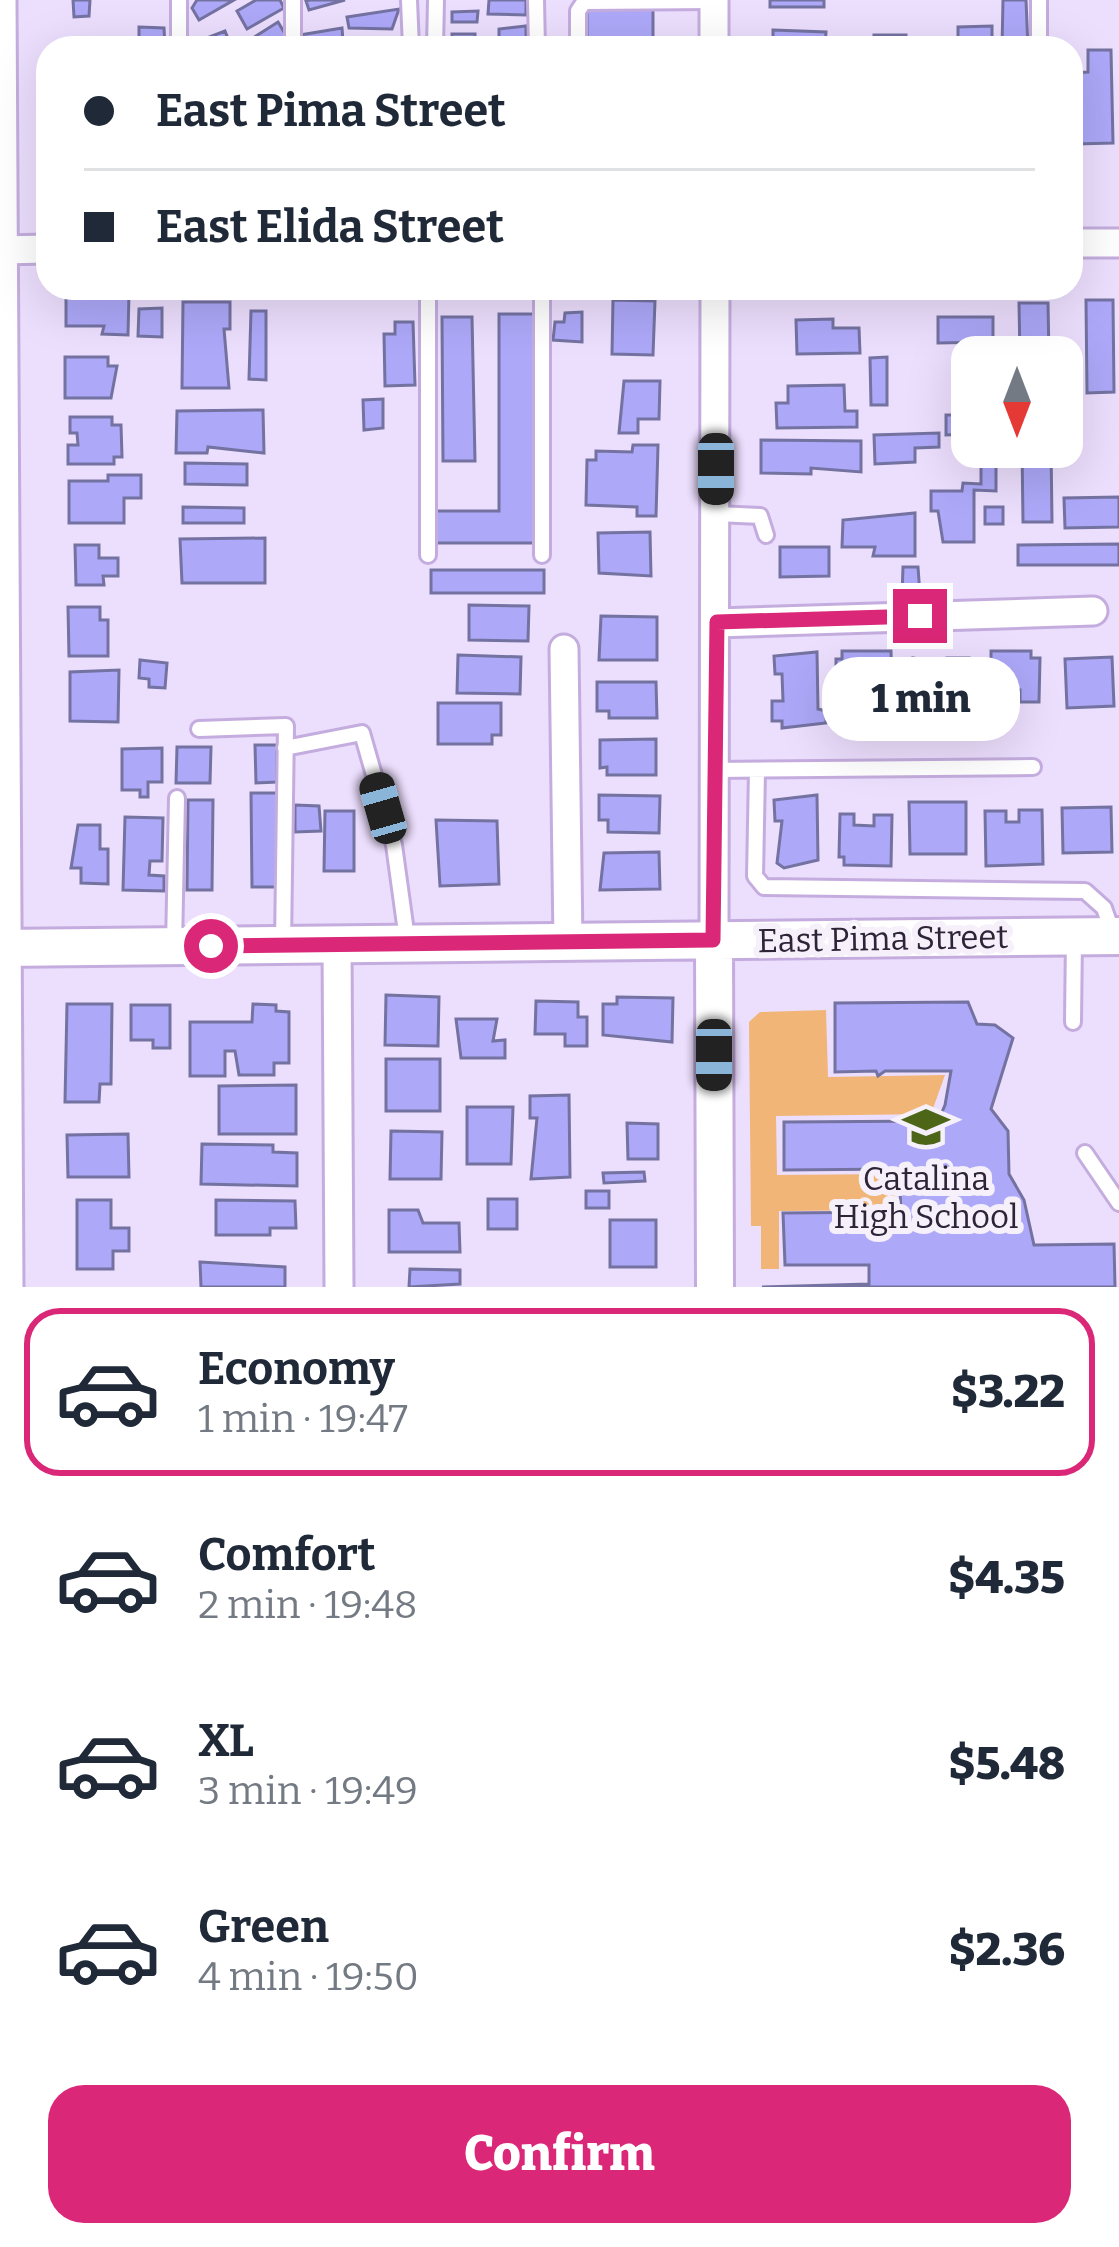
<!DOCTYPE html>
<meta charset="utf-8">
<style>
body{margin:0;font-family:Bitter,serif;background:#f6f6f7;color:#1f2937;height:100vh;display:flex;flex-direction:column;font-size:45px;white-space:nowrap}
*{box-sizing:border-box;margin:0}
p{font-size:39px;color:#747a83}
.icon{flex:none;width:66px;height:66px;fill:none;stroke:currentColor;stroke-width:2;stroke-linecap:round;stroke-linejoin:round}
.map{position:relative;height:1287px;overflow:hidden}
.details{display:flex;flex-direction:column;background:#fff;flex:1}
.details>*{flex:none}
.guide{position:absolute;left:36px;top:36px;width:1047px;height:264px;border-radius:36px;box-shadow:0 12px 48px #0002;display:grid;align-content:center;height:264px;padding:0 48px;background:#fff}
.needle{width:78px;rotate:180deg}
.fabs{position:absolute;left:951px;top:336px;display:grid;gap:24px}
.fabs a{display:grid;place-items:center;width:132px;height:132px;border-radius:24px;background:#fff;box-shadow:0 12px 48px #0002;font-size:60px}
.end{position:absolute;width:54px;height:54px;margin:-27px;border:15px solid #db2777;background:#fff;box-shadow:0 0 0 6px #fff}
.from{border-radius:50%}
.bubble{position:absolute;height:84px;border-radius:36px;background:#fff;box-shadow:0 12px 48px #0002;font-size:39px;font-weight:800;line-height:84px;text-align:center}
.car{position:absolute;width:36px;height:72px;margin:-36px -18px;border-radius:15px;box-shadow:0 0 9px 3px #0007;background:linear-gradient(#222 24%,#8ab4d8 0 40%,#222 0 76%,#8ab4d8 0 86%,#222 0)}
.guide b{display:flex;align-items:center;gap:42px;height:114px;font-size:45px}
.guide b+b{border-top:3px solid #e0e1e3}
.guide i{width:30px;height:30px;background:#1f2937}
ul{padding:21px 0 0;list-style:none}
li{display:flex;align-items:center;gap:36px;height:168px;margin:0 24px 18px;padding:0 24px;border:6px solid transparent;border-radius:36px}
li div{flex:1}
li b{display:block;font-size:45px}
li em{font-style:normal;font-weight:800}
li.active{border-color:#db2777}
li>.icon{width:108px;height:108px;stroke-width:1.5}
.action{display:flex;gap:24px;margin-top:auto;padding:24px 48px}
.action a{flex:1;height:138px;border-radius:36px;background:#db2777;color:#fff;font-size:48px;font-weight:800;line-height:138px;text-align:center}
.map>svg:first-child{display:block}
.green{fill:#f1b577}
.building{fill:#ada8f8;stroke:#7472a1;stroke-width:3}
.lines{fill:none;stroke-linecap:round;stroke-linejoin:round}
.lane-casing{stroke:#c4adde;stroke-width:20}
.street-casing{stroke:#c4adde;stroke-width:33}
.secondary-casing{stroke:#c4adde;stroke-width:42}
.lane{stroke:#fff;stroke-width:14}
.street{stroke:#fff;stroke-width:27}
.secondary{stroke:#fff;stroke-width:36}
.route{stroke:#db2777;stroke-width:15}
.labels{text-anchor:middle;stroke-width:12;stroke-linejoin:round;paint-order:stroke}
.street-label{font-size:33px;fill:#2d2437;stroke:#f5f0fa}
.poi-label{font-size:33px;fill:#2d2437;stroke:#f5f0fa}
</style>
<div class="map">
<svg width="1119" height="1287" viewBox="0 0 1119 1287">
<rect width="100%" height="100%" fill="#ecdefd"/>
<path class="green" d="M 826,1010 L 828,1077 L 945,1075 L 931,1114 L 776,1116 L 777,1175 L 895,1174 L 896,1210 L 779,1211 L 779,1269 L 761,1269 L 761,1226 L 751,1226 L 749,1022 L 760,1012 Z"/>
<path class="building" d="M 73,0 L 90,0 L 89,16 L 74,17 Z
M 197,0 L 234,0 L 199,20 L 192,8 Z
M 256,0 L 280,0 L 284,8 L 247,29 L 237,11 Z
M 345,0 L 309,10 L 306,1 L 310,0 Z
M 489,0 L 526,0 L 526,15 L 488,14 Z
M 770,0 L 824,0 L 824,7 L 770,7 Z
M 1003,0 L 1026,0 L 1028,48 L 1002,48 Z
M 653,8 L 653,43 L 587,48 L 587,9 Z
M 399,9 L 392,29 L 349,28 L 347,17 Z
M 478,11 L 477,22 L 452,22 L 452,12 Z
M 278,22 L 287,37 L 267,48 L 237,48 Z
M 526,26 L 526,42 L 499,39 L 499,29 Z
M 992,26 L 992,48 L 958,48 L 958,27 Z
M 139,27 L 164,28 L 165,47 L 139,46 Z
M 342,28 L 343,41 L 304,48 L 300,35 Z
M 773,30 L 826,32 L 825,48 L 773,48 Z
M 225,31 L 229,41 L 218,48 L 191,44 Z
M 452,34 L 475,34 L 475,43 L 484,42 L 484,48 L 452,48 Z
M 874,35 L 906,35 L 906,48 L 874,48 Z
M 70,43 L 119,43 L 119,48 L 70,48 Z
M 1088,50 L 1111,50 L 1113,143 L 1076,144 L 1076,129 L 1071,129 L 1071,53 L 1072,73 L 1088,72 Z
M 129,293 L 128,335 L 102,334 L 104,326 L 66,326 L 66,294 Z
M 613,300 L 655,301 L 653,355 L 612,354 Z
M 1086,300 L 1113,300 L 1114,392 L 1087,393 Z
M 183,302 L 230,302 L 230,329 L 224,329 L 229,388 L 182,388 Z
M 1019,303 L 1048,303 L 1049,357 L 1020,357 Z
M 162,308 L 162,337 L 138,336 L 139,309 Z
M 251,311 L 266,311 L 266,380 L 249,379 Z
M 582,312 L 582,342 L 553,340 L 555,322 L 564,322 L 565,313 Z
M 499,314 L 537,314 L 538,543 L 435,543 L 434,511 L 499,511 Z
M 442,317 L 472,317 L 475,461 L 443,461 Z
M 938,317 L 993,317 L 993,342 L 938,343 Z
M 833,319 L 833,328 L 859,328 L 860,353 L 797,354 L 796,320 Z
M 395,322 L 413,322 L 415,385 L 385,386 L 384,334 L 395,334 Z
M 65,357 L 108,357 L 108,366 L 117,366 L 111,398 L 65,398 Z
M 887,357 L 887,405 L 871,405 L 870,358 Z
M 624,381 L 660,381 L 659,419 L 638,419 L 638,433 L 619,433 Z
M 844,385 L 845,411 L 857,411 L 857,427 L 777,428 L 776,403 L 788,403 L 788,386 Z
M 383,399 L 383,428 L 364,430 L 363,400 Z
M 263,410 L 264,453 L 208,447 L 207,453 L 176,453 L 177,411 Z
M 946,415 L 972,415 L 972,434 L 946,435 Z
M 70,417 L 112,417 L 112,425 L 121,425 L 122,457 L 114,457 L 114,464 L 68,464 L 68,445 L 78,445 L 77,433 L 70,433 Z
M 939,433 L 939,447 L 915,448 L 915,462 L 875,464 L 874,435 Z
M 761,440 L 861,441 L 861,472 L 811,468 L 811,474 L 761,473 Z
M 633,445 L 658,445 L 656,516 L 637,516 L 637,507 L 586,505 L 587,460 L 596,460 L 596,451 L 632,452 Z
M 1022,447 L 1051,447 L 1052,522 L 1023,522 Z
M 185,463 L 247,464 L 247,485 L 185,484 Z
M 981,466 L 996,466 L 996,491 L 974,490 L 974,542 L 943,542 L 938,511 L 931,511 L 931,491 L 962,491 L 963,483 L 981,484 Z
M 108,475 L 141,475 L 141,498 L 124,498 L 124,523 L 69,523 L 69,481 L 108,481 Z
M 1119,497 L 1119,527 L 1065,528 L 1064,498 Z
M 183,507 L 244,508 L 244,523 L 183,523 Z
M 985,507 L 1003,507 L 1003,524 L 985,524 Z
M 915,513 L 915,556 L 873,556 L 875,547 L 842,547 L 843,520 Z
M 650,532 L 651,576 L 599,573 L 598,533 Z
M 265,538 L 265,583 L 182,583 L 180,539 Z
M 1119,544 L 1119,565 L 1018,565 L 1018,545 Z
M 75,545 L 99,545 L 99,558 L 118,558 L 118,576 L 103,576 L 104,585 L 76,585 Z
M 780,547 L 829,547 L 829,576 L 780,577 Z
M 903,567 L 918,567 L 920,595 L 902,596 Z
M 431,570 L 544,570 L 544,593 L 431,593 Z
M 469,605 L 529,606 L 528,641 L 469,640 Z
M 68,607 L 100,607 L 100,620 L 108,620 L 108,656 L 69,656 Z
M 601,616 L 657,617 L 657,660 L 599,660 Z
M 842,651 L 891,651 L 893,719 L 869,719 L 869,696 L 860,696 L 860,720 L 836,720 L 836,659 L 842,659 Z
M 991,651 L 1031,651 L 1031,658 L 1040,658 L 1039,702 L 1020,702 L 1020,690 L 1006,690 L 1006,702 L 984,701 L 984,661 L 991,661 Z
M 817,652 L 818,709 L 826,711 L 826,723 L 782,728 L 782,721 L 772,721 L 772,701 L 783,701 L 782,674 L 775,674 L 774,656 Z
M 458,655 L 521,657 L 520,694 L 457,693 Z
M 1112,657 L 1114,706 L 1067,708 L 1065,659 Z
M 913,658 L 947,664 L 947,658 L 969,658 L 969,709 L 912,709 Z
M 140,660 L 167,663 L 165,688 L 149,687 L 149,679 L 139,678 Z
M 119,670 L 118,722 L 70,721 L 70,672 Z
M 597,682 L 656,682 L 657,718 L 609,718 L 609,711 L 597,711 Z
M 438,703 L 501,703 L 501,735 L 492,735 L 492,744 L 438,744 Z
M 656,739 L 656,775 L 607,775 L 607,767 L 600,768 L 600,740 Z
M 255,745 L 277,745 L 277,782 L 256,783 Z
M 177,747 L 211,747 L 210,783 L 176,783 Z
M 162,748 L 162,782 L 148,782 L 148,797 L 140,797 L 140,790 L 122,790 L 122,749 Z
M 251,793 L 277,793 L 278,887 L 252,887 Z
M 599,795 L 660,796 L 659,833 L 608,832 L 608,820 L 599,820 Z
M 817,795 L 818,860 L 784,868 L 777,863 L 782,821 L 775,821 L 774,800 Z
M 188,800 L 213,800 L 212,890 L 187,890 Z
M 909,802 L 966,802 L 966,854 L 910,854 Z
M 295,805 L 319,806 L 321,831 L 295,832 Z
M 1111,807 L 1112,852 L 1063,853 L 1062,808 Z
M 1019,810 L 1042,810 L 1043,864 L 986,866 L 985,811 L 1006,811 L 1006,822 L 1019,822 Z
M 325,811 L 354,811 L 354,871 L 324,871 Z
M 840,814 L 854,814 L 854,825 L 874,826 L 874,815 L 892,815 L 891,866 L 844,865 L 844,857 L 839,857 Z
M 125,817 L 163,818 L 162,861 L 150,861 L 149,875 L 164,876 L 164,891 L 123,890 Z
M 436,820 L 497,821 L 499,884 L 440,886 Z
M 78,825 L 100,825 L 100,849 L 108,849 L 108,884 L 81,883 L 81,868 L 71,868 Z
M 659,852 L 660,889 L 600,890 L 604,853 Z
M 386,995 L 439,997 L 438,1046 L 385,1045 Z
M 617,997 L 673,998 L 672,1042 L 603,1035 L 603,1004 L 617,1004 Z
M 536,1001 L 578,1002 L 578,1017 L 587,1017 L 587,1046 L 565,1046 L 565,1034 L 535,1034 Z
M 968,1002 L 977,1024 L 995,1025 L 1013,1038 L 991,1109 L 1008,1131 L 1009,1174 L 1024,1200 L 1034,1245 L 1114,1244 L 1115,1287 L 762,1287 L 869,1284 L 869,1265 L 785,1265 L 783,1213 L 901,1212 L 899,1169 L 784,1170 L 784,1122 L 938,1121 L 945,1105 L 951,1071 L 885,1071 L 878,1076 L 876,1071 L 835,1072 L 835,1003 Z
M 67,1004 L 112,1004 L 111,1084 L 100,1084 L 99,1102 L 65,1102 Z
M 253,1004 L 276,1005 L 276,1011 L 289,1012 L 289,1063 L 274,1063 L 274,1075 L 239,1075 L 235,1051 L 225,1051 L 225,1076 L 190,1076 L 190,1022 L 252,1022 Z
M 131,1005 L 170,1005 L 170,1048 L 153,1048 L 153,1040 L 131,1040 Z
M 456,1019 L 497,1019 L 493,1041 L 505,1040 L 505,1058 L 461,1058 Z
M 386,1059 L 440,1059 L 440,1111 L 386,1111 Z
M 296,1085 L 296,1134 L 219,1134 L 219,1086 Z
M 569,1095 L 570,1177 L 531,1179 L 537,1118 L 530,1118 L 530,1096 Z
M 467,1107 L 513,1107 L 511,1164 L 467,1164 Z
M 627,1123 L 658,1124 L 658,1159 L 628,1159 Z
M 391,1131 L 442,1132 L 441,1179 L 390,1179 Z
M 128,1134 L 129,1177 L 68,1177 L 67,1135 Z
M 202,1144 L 273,1145 L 273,1152 L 297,1153 L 297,1186 L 201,1184 Z
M 644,1172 L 645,1181 L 604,1183 L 603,1173 Z
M 586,1191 L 609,1191 L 609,1208 L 586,1208 Z
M 488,1199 L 517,1199 L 517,1229 L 488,1229 Z
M 77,1200 L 111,1200 L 111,1228 L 129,1228 L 129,1251 L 113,1251 L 113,1269 L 77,1269 Z
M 216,1200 L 295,1201 L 296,1228 L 270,1228 L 270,1235 L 216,1235 Z
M 389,1210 L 418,1210 L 423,1223 L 459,1223 L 460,1252 L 389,1252 Z
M 610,1220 L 656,1220 L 656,1267 L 610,1267 Z
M 200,1262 L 285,1267 L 285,1287 L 201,1287 Z
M 410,1269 L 460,1270 L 460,1284 L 409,1287 Z"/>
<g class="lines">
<g class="lane-casing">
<path id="lane" d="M 293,0 L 293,48
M 409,0 L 411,48
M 536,0 L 537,48
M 1039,0 L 1039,48
M 179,48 L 179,0
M 435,48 L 436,0
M 578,48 L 578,11 L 584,2 L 714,1
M 717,514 L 760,516 L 766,535
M 428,555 L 428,288
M 542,555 L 542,288
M 199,729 L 286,726 L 283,945
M 285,748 L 362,733 L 394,845 L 407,939
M 715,770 L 1033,767
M 757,770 L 755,876 L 764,887 L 1085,891 L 1104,908 L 1112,931
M 174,946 L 177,798
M 1073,1022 L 1074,937
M 1085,1153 L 1119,1203"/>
</g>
<g class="street-casing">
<path id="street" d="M 2,0 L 9,1287
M 714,0 L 714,48
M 1071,243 L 1119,243
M 0,250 L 48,249
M 717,623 L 1093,611
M 564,649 L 568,942
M 714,941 L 715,288
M 337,944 L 339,1287"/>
</g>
<g class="secondary-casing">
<path id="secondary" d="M 714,941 L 715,1287
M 0,948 L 1119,936"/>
</g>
<use href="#lane" class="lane"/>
<use href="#street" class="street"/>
<use href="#secondary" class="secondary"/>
</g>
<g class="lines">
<path class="route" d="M 211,946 L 713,940 L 717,622 L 920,616"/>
</g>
<defs>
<g id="school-bare" transform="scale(3.6)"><path d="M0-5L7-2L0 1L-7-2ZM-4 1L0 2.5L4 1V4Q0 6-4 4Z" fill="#4c6516" stroke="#f5f0fa" stroke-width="2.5" paint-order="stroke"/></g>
</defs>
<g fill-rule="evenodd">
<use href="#school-bare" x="926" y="1127"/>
</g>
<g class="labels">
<g class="street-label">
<text transform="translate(883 938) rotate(-1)" y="12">East Pima Street</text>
</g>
<g class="poi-label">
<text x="926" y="1190">Catalina<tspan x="926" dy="38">High School</tspan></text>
</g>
</g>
</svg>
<div class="fabs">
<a><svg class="needle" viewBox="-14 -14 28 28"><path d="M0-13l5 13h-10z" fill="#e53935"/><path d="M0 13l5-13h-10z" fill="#747a83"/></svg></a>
</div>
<i class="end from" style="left:211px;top:946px"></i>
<i class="end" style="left:920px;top:616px"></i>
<div class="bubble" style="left:822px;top:657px;width:198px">1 min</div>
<i class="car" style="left:716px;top:469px;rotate:180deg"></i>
<i class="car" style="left:383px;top:808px;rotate:344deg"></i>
<i class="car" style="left:714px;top:1055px;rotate:180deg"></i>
<div class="guide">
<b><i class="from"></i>East Pima Street</b>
<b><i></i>East Elida Street</b>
</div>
</div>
<section class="details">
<ul>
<li class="active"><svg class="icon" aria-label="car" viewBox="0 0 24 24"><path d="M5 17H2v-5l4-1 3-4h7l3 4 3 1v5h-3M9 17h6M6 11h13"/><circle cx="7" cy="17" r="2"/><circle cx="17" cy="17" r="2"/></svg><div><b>Economy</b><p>1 min · 19:47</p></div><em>$3.22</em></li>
<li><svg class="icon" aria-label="car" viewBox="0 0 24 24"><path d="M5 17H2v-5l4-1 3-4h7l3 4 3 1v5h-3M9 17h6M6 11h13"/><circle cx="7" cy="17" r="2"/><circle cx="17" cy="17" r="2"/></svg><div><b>Comfort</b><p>2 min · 19:48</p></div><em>$4.35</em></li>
<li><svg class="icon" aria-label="car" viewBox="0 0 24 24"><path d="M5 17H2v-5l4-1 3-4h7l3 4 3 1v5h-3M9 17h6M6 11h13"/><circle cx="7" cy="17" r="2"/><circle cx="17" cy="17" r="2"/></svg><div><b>XL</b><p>3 min · 19:49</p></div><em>$5.48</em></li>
<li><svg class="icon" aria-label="car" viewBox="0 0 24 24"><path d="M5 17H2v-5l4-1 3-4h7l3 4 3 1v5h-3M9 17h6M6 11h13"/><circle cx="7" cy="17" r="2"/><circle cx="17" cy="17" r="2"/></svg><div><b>Green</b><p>4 min · 19:50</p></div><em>$2.36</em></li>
</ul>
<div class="action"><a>Confirm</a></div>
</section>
